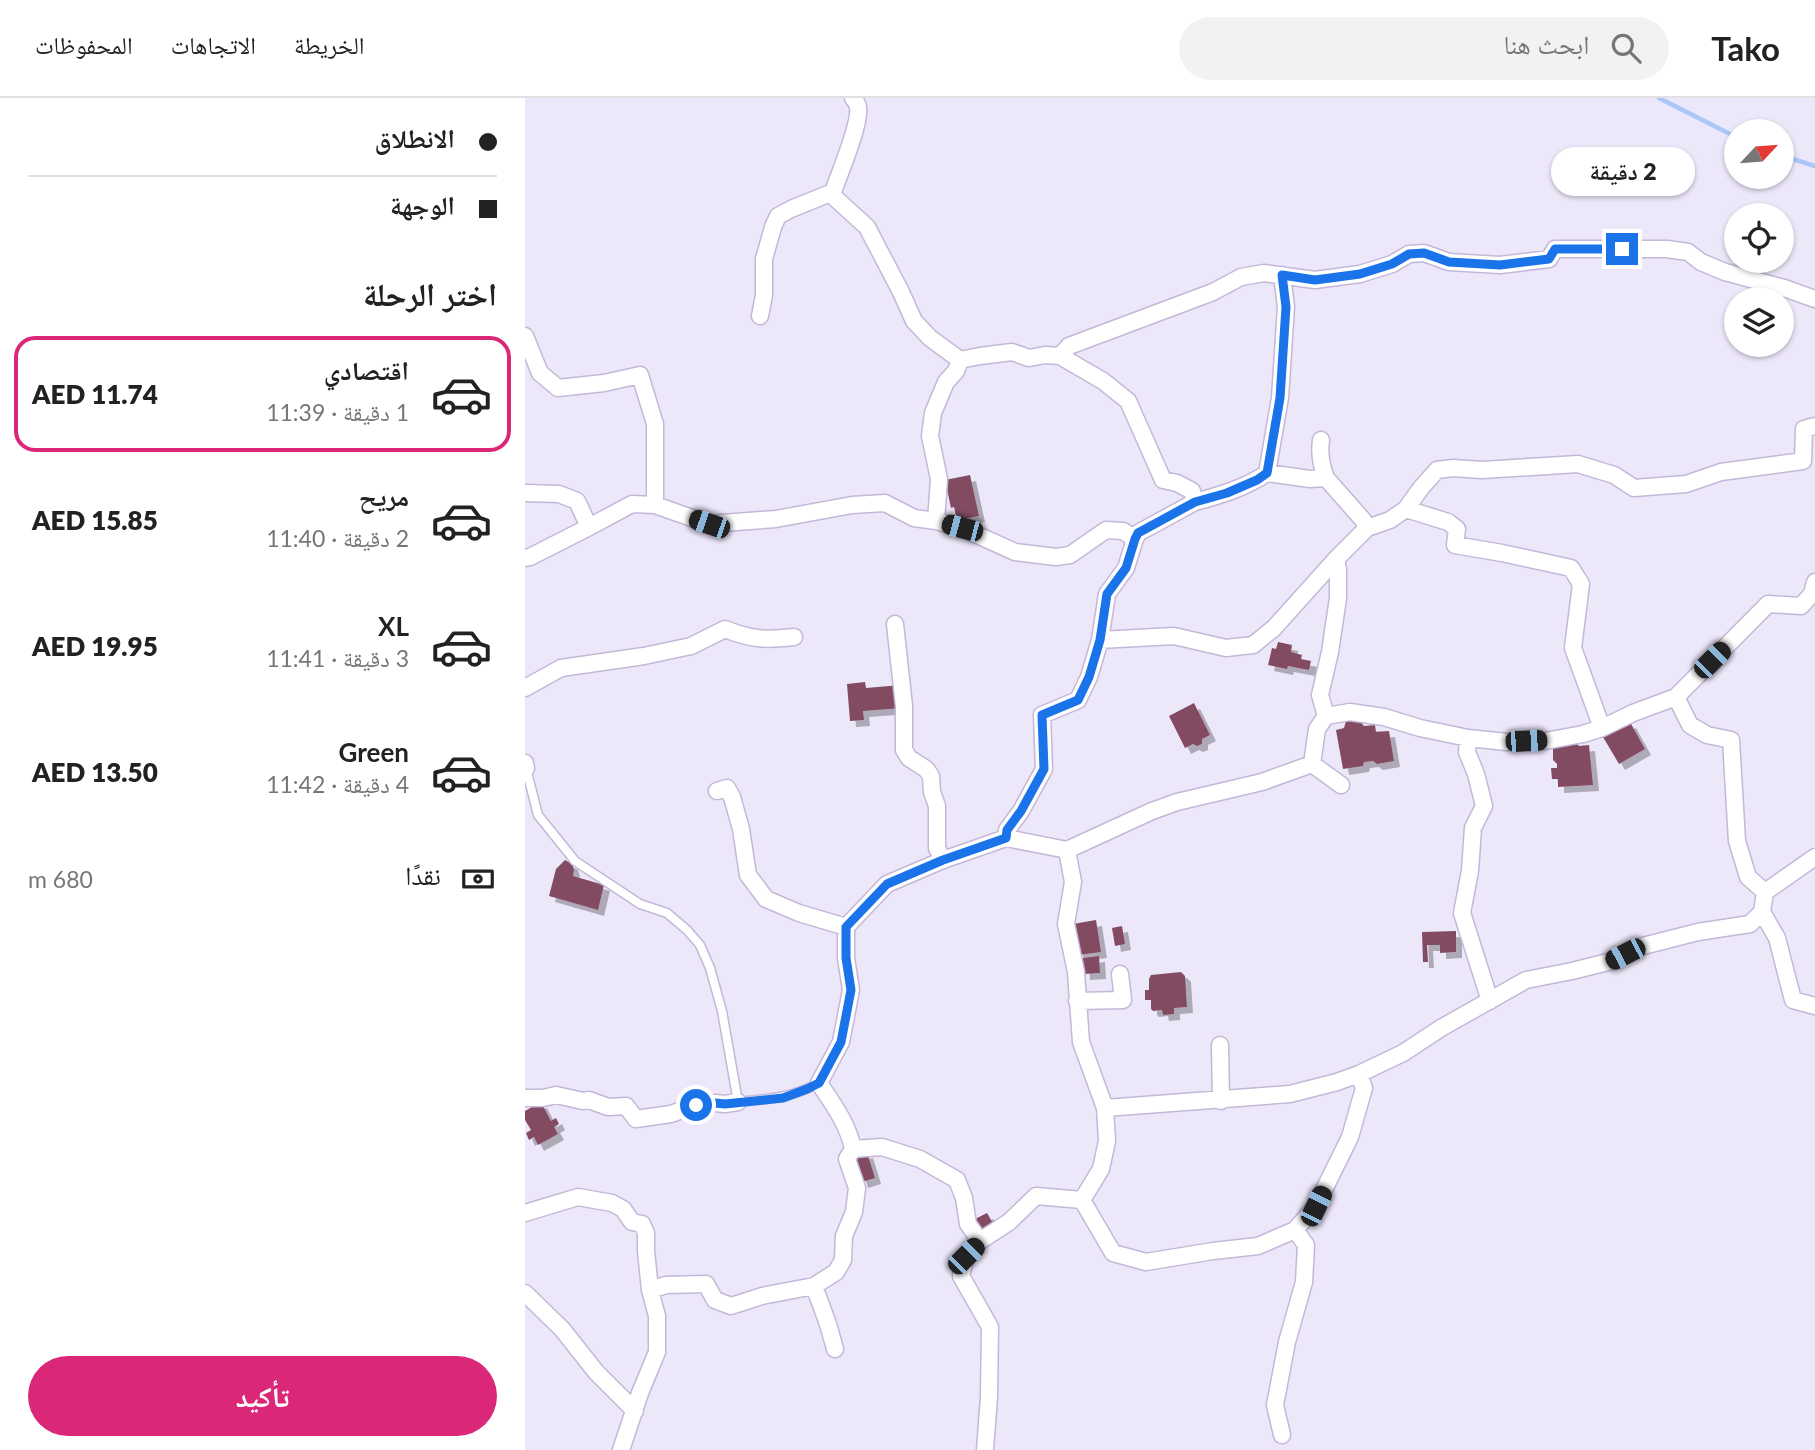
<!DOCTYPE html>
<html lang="ar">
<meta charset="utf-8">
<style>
body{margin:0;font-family:Lato,"Noto Naskh Arabic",sans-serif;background:#f2f2f2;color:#222;direction:rtl;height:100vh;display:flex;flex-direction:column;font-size:26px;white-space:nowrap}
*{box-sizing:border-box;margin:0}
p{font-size:23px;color:#767676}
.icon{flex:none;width:38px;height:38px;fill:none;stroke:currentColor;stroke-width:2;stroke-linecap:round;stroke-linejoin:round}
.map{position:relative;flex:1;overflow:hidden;direction:ltr}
.drawer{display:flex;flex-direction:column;background:#fff;width:525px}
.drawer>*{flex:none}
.hud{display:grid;align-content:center;height:154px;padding:0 28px;background:#fff}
.needle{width:46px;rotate:64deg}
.tools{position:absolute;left:1199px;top:21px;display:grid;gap:14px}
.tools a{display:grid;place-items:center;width:70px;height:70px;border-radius:50%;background:#fff;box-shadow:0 2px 5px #0004;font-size:35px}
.end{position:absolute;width:32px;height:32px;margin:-16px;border:9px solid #1a73e8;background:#fff;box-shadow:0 0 0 4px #fff}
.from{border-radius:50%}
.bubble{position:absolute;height:49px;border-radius:24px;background:#fff;box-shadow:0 2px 5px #0004;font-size:23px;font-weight:800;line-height:49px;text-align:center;direction:rtl}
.car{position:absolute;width:21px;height:42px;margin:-21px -10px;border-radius:9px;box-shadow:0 0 5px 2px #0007;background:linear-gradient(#222 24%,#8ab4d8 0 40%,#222 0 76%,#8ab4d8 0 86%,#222 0)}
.hud b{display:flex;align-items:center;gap:24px;height:66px;font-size:26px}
.hud b+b{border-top:2px solid #e0e0e0}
.hud i{width:18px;height:18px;background:#222}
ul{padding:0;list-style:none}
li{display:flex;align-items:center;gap:21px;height:116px;margin:0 14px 10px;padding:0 14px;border:4px solid transparent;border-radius:21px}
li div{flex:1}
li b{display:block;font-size:26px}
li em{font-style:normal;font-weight:800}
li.on{border-color:#db2777}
li>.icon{width:63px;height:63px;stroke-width:1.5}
h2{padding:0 28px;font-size:32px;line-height:84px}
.pay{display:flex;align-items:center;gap:18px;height:77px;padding:0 28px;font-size:26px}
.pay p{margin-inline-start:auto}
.action{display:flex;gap:14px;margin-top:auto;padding:14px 28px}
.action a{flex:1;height:80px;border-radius:42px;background:#db2777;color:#fff;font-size:28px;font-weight:800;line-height:80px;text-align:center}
header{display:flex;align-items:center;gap:42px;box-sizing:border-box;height:98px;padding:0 35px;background:#fff;border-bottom:2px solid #e0e0e0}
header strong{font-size:33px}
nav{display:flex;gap:38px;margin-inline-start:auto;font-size:24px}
.search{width:490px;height:63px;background:#f2f2f2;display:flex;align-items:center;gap:18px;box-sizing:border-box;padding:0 24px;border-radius:38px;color:#767676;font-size:26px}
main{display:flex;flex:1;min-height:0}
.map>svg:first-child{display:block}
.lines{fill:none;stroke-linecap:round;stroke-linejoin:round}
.stream{stroke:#acc6fa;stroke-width:4.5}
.building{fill:#824c62;filter:url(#shadow)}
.lane-casing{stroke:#c3b8d8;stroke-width:11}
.street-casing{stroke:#c3b8d8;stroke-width:19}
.lane{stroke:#fff;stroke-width:8}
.street{stroke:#fff;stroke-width:16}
.route{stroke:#1a73e8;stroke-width:9}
</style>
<header>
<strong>Tako</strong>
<div class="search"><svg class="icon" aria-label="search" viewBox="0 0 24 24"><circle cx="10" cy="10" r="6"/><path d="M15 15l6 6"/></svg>ابحث هنا</div>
<nav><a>الخريطة</a><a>الاتجاهات</a><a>المحفوظات</a></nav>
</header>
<main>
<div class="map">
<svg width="1290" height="1352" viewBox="0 0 1290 1352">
<defs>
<filter id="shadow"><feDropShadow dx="6" dy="6" stdDeviation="0" flood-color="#0004"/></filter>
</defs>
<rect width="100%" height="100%" fill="#ede7fa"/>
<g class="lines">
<path class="stream" d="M 1134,0 L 1211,39
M 1256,57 L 1290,68"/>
</g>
<path class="building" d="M 445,377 L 454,418 L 432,422 L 429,409 L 426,410 L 420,382 Z
M 753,544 L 767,547 L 766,554 L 777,557 L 776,561 L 786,563 L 784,572 L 763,568 L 762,571 L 743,567 L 747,550 L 751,551 Z
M 340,584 L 341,590 L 376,587 L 377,610 L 338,613 L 339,622 L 325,623 L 322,586 Z
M 669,605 L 685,637 L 677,641 L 677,646 L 672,648 L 668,646 L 660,650 L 644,618 Z
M 834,622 L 839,628 L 850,627 L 851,634 L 864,633 L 869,663 L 852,666 L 848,663 L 839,664 L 838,668 L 818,671 L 811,632 L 819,630 L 821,623 Z
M 1105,624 L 1120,651 L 1094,666 L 1078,639 Z
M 1045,644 L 1050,644 L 1054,648 L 1064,647 L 1068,687 L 1033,689 L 1033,681 L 1027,681 L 1026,670 L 1032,670 L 1032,666 L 1028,662 L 1028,648 L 1041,647 Z
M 40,762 L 47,766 L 49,772 L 48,778 L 79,787 L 73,812 L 24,798 L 31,771 Z
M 571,822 L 576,854 L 553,857 L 548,826 Z
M 597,828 L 600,846 L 590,848 L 587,830 Z
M 931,833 L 931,854 L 915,855 L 915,847 L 902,847 L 903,864 L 898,864 L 897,834 Z
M 574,858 L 575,875 L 559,876 L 558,860 Z
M 656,874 L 660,878 L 662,909 L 649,910 L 649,916 L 638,917 L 637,912 L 628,913 L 626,911 L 626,902 L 620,902 L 620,892 L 624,892 L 624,881 L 626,877 Z
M 16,1004 L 26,1023 L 31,1020 L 34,1026 L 29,1029 L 33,1036 L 13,1047 L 9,1039 L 4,1042 L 1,1035 L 6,1032 L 0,1022 L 0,1013 Z
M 342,1054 L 350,1080 L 337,1084 L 329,1057 Z
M 462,1115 L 469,1127 L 457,1134 L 450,1121 Z"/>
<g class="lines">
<g class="lane-casing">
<path id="lane" d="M 1,670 L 13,717 L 50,763 L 115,806 L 142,815 L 162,832 L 175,847 L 185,870 L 197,913 L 213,1004 C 244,1001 266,1000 294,985"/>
</g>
<g class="street-casing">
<path id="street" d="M 328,0 C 331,4 332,4 333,9 C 336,26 314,76 308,94 L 309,99 L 342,129 L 376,194 L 389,223 L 405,240 L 435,262 L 455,258 L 487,254 L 504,260 L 520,257 L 535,258 L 544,248 L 688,194 L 716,179 L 739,175 L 790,182 L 835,176 L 867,166 L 884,156 L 899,155 L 924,164 L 975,167 L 1024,161 L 1030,151 L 1142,151 L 1163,154 L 1176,164 L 1200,174 L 1259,190 L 1290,201
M 235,218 L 239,197 L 239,161 L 248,129 L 253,118 L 266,111 L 308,94
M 0,238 L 15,275 L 33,290 L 79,285 L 115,277 L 130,326 L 130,407
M 535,258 L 578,283 L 603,303 L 638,382 L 652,385 L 667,393 L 670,404 L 613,435 L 610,441
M 796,342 C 794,355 796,367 801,380
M 742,375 L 785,381 L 801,380 L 838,422 L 842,430
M 0,395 L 34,396 L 52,403 L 64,429
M 670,404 C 696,397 720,390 742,375 L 755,300 L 761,209 L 757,177
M 881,411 L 923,424 L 932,431 L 930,447 L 977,455 L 1046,470 L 1056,486 L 1048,550 L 1077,630
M 411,423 L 414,381 L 405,338 L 408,315 L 421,284 L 431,273 L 435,262
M 0,460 L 5,459 L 64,429 L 107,406 L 130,407 L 184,426 L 251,421 L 327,407 L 360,405 L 389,420 L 411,423 L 437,430 L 490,454 L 531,459 L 545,457 L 581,432 L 598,433 L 610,441 L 601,470 L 582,496 L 575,542 L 564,579 L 553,602 L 517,617 L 519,671 L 496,713 L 482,732 L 481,740
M 370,526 L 379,608 L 379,652 L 384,660 L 401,671 L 406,678 L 407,694 L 412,708 L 412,750 L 418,762
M 575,542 L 649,538 L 701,550 L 728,547 L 749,530 L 811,461 L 842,430 L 865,422 L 881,411 L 896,390 L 912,372 L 928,370 L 957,372 L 1053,366 L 1089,377 L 1109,390 L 1161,386 L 1196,374 L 1278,363 L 1279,331 L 1290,328
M 0,590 L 36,570 L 119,558 L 166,548 L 200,531 C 227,542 241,542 269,539
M 1151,599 L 1165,627 L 1182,637 L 1206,642 L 1212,743 L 1223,779 L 1240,794
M 801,618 L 795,597 L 805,554 L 813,500 L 813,471 L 811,461
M 943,640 L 942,654 L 951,676 L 959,708 L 948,730 L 945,773 L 937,815 L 965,903
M 0,665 L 1,670 L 0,670
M 787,666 L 816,687
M 192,693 L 202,690 L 207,699 L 216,731 L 223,777 L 241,801 L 274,815 L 321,829
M 1237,814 L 1252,840 L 1268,902 L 1290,908
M 552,903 L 598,902 L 595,876
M 695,947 L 696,1003
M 0,1000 L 18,1000 L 31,997 L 58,1003 L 64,1002 L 83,1009 L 101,1008 L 111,1021 L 146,1016 L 171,1007 L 190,1005 L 200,1006 L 213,1004
M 580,1010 L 556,944 L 551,874 L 541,826 L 548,784 L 542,752 L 627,713 L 652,704 L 737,684 L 787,666 L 792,631 L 801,618 L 825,614 L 859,619 L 895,630 L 943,640 L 982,644 L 1020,643 L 1058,636 L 1077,630 L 1108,615 L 1151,599 L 1243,506 L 1276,508 L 1287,496 L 1290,484
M 557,1102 L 588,1155 L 621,1164 L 688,1153 L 733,1148 L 770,1132 L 791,1108 L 825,1039 L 839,990 L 834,976
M 0,1115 L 53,1099 L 87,1105 L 98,1111 L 107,1124 L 117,1126 L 121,1135 L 121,1153 L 125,1192 L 132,1218 L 132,1254 L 115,1295 L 96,1352
M 455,1143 L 443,1126 L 439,1100 L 432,1082 L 395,1061 L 357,1049 L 328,1051 C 323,1026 308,1006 294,985 L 316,944 L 326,892 L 321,860 L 321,829 L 362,786 L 418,762 L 481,740 L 542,752
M 125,1192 L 141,1187 L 181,1186 L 190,1202 L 206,1208 L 237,1198 L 289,1188
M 0,1195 L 37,1231 L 71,1274 L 110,1313
M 310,1251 L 303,1226 L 289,1188 L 311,1174 L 318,1162 L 319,1138 L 329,1114 L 332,1090 L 322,1061 L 328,1051
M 757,1337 L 750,1307 L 762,1244 L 779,1184 L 781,1147 L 770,1132
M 460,1352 L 464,1299 L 465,1229 L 436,1178 L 441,1158 L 455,1143 L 484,1124 L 511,1098 L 557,1102 L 576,1071 L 582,1043 L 580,1010 L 765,996 L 812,984 L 834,976 L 878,955 L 916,930 L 1001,882 L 1047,873 L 1087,863 L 1114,849 L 1173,834 L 1225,826 L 1237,814 L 1240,794 L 1290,759"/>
</g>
<use href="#lane" class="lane"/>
<use href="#street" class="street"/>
</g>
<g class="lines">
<path class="route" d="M 171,1007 L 190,1005 L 200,1006 L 258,1000 L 282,991 L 294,985 L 316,944 L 326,892 L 321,860 L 321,829 L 362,786 L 418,762 L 481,740 L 482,732 L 496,713 L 519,671 L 517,617 L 553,602 L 564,579 L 575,542 L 582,496 L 601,470 L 610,441 L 613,435 L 670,404 L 702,395 L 732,382 L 742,375 L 755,300 L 761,209 L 757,177 L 790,182 L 835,176 L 867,166 L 884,156 L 899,155 L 924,164 L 975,167 L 1024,161 L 1030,151 L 1097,151"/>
</g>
</svg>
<div class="tools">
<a><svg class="needle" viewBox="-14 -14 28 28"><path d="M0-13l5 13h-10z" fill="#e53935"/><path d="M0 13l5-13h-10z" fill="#767676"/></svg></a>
<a><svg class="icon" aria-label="locate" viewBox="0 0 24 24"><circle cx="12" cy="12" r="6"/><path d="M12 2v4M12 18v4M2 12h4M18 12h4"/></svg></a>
<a><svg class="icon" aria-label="layers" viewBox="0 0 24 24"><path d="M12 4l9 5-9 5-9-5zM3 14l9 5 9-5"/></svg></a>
</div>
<i class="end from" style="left:171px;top:1007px"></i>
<i class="end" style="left:1097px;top:151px"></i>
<div class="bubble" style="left:1026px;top:49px;width:144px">2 دقيقة</div>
<i class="car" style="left:184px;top:426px;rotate:289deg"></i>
<i class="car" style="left:437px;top:430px;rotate:285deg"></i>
<i class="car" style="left:1187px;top:562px;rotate:45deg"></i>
<i class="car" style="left:1001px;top:643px;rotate:88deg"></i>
<i class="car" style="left:1100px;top:856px;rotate:243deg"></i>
<i class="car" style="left:791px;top:1108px;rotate:26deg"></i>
<i class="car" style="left:441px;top:1158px;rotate:45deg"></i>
</div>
<section class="drawer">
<div class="hud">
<b><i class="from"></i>الانطلاق</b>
<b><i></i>الوجهة</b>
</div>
<h2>اختر الرحلة</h2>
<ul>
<li class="on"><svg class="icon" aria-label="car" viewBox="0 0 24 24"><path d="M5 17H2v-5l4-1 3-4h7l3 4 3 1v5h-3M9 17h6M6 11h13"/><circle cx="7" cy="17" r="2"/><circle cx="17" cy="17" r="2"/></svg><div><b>اقتصادي</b><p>1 دقيقة · 11:39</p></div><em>AED 11.74</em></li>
<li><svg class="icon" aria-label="car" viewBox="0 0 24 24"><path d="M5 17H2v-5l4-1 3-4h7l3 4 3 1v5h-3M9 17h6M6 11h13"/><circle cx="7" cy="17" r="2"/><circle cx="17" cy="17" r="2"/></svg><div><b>مريح</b><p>2 دقيقة · 11:40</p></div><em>AED 15.85</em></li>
<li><svg class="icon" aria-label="car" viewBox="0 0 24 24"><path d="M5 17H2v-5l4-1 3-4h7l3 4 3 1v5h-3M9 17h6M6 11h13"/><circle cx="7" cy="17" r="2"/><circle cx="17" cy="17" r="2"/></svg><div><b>XL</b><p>3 دقيقة · 11:41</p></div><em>AED 19.95</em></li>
<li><svg class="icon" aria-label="car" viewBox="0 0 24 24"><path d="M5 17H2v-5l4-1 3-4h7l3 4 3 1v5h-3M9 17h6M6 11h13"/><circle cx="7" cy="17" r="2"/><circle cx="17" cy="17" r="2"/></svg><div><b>Green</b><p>4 دقيقة · 11:42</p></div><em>AED 13.50</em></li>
</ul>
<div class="pay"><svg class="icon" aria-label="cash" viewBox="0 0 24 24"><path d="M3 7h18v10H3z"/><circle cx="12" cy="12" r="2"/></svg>نقدًا<p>680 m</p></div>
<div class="action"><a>تأكيد</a></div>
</section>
</main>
